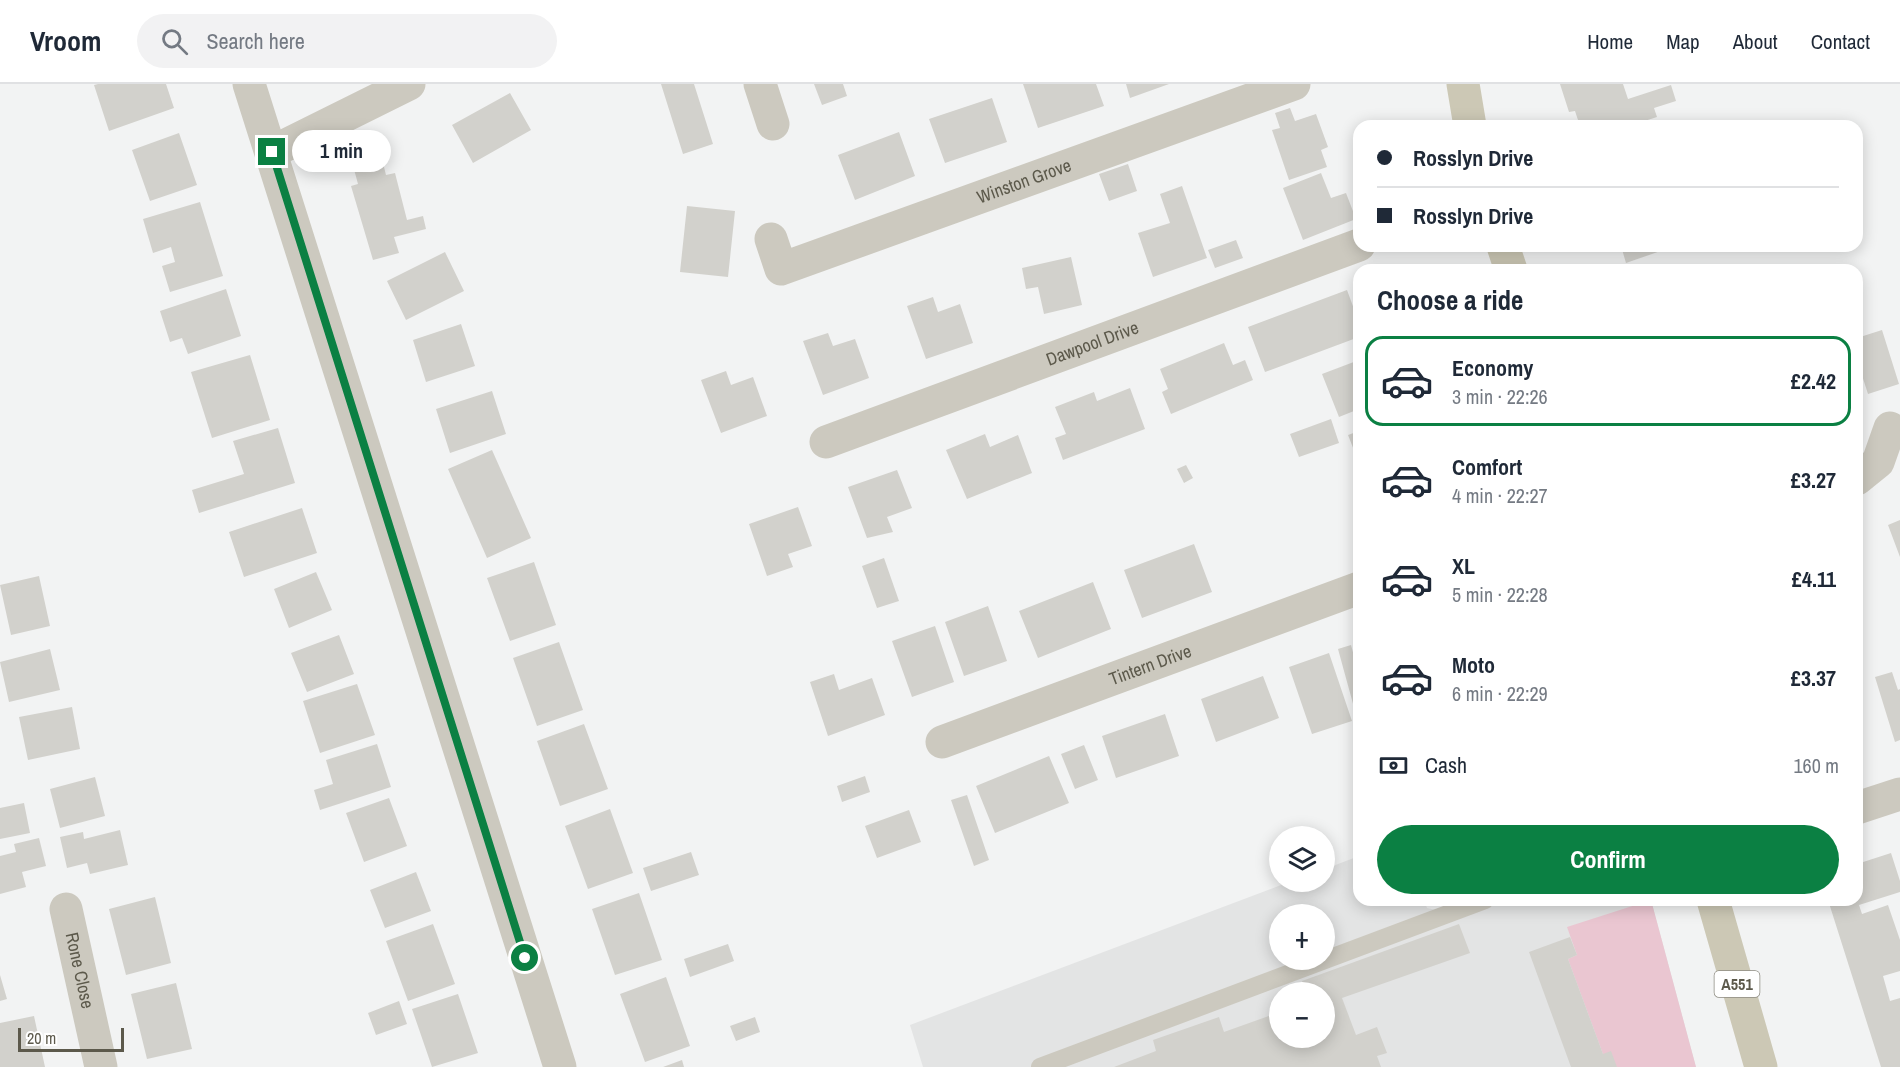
<!DOCTYPE html>
<meta charset="utf-8">
<style>
body{margin:0;font-family:"Archivo Narrow",sans-serif;background:#f2f2f3;color:#1f2937;height:100vh;display:flex;flex-direction:column;font-size:22px;white-space:nowrap}
*{box-sizing:border-box;margin:0}
p{font-size:20px;color:#747a83}
.icon{flex:none;width:33px;height:33px;fill:none;stroke:currentColor;stroke-width:2;stroke-linecap:round;stroke-linejoin:round}
.map{position:relative;flex:1;overflow:hidden}
.details{position:absolute;left:1353px;top:180px;width:510px;height:642px;display:flex;flex-direction:column;background:#fff;border-radius:18px;box-shadow:0 3px 15px #0003}
.details>*{flex:none}
.hud{position:absolute;left:1353px;top:36px;width:510px;height:132px;border-radius:18px;box-shadow:0 3px 15px #0003;display:grid;align-content:center;height:132px;padding:0 24px;background:#fff}
.tools{position:absolute;left:1269px;top:742px;display:grid;gap:12px}
.tools a{display:grid;place-items:center;width:66px;height:66px;border-radius:50%;background:#fff;box-shadow:0 3px 15px #0003;font-size:30px}
.scale{position:absolute;left:18px;bottom:15px;width:106px;box-sizing:border-box;padding-left:6px;border:3px solid #5c594b;border-top:0;font-size:16px;line-height:21px;white-space:nowrap;color:#5c594b;-webkit-text-stroke:4px #fff;paint-order:stroke}
.end{position:absolute;width:27px;height:27px;margin:-14px;border:8px solid #0b8043;background:#fff;box-shadow:0 0 0 3px #fff}
.from{border-radius:50%}
.bubble{position:absolute;height:42px;border-radius:21px;background:#fff;box-shadow:0 3px 15px #0003;font-size:20px;font-weight:700;line-height:42px;text-align:center}
.hud b{display:flex;align-items:center;gap:21px;height:57px;font-size:22px}
.hud b+b{border-top:2px solid #e0e1e3}
.hud i{width:15px;height:15px;background:#1f2937}
ul{padding:0;list-style:none}
li{display:flex;align-items:center;gap:18px;height:90px;margin:0 12px 9px;padding:0 12px;border:3px solid transparent;border-radius:18px}
li div{flex:1}
li b{display:block;font-size:22px}
li em{font-style:normal;font-weight:700}
li.current{border-color:#0b8043}
li>.icon{width:54px;height:54px;stroke-width:1.5}
h2{padding:0 24px;font-size:27px;line-height:72px}
.pay{display:flex;align-items:center;gap:15px;height:66px;padding:0 24px;font-size:22px}
.pay p{margin-inline-start:auto}
.primary-button{display:flex;gap:12px;margin-top:auto;padding:12px 24px}
.primary-button a{flex:1;height:69px;border-radius:36px;background:#0b8043;color:#fff;font-size:24px;font-weight:700;line-height:69px;text-align:center}
header{display:flex;align-items:center;gap:36px;box-sizing:border-box;height:84px;padding:0 30px;background:#fff;border-bottom:2px solid #e0e1e3}
header strong{font-size:28px}
nav{display:flex;gap:33px;margin-inline-start:auto;font-size:21px}
.search{width:420px;height:54px;background:#f2f2f3;display:flex;align-items:center;gap:15px;box-sizing:border-box;padding:0 21px;border-radius:33px;color:#747a83;font-size:22px}
.map>svg:first-child{display:block}
.education{fill:#e3e4e4;fill-rule:evenodd}
.green{fill:#eac6d1}
.building{fill:#d2d1cc}
.lines{fill:none;stroke-linecap:round;stroke-linejoin:round}
.service{stroke:#ccc9bf;stroke-width:18}
.minor{stroke:#ccc9bf;stroke-width:33}
.primary{stroke:#ccc8b5;stroke-width:33}
.route{stroke:#0b8043;stroke-width:8}
.labels{text-anchor:middle;stroke-width:6;stroke-linejoin:round;paint-order:stroke}
.shield{fill:#fff;stroke:#8d8b81;stroke-width:1.5}
.shield-label{font-size:16px;font-weight:bold;fill:#5c594b}
.street-label{font-size:18px;fill:#5c594b;stroke:#fff}
</style>
<header>
<strong>Vroom</strong>
<div class="search"><svg class="icon" aria-label="search" viewBox="0 0 24 24"><circle cx="10" cy="10" r="6"/><path d="M15 15l6 6"/></svg>Search here</div>
<nav><a>Home</a><a>Map</a><a>About</a><a>Contact</a></nav>
</header>
<div class="map">
<svg width="1900" height="983" viewBox="0 0 1900 983">
<rect width="100%" height="100%" fill="#f2f3f3"/>
<path class="education" d="M 1359,772 L 1359,816 L 1424,816 L 1427,824 L 1436,826 L 1463,816 L 1651,816 L 1696,983 L 923,983 L 910,941 L 1289,798 L 1324,798 L 1325,785 ZM 1280,831 L 1324,831 L 1324,876 L 1280,876 ZM 1280,909 L 1324,909 L 1324,954 L 1280,954 Z"/>
<path class="green" d="M 1651,816 L 1696,983 L 1617,983 L 1603,970 L 1568,875 L 1577,871 L 1567,843 Z"/>
<path class="building" d="M 98,0 L 166,0 L 174,24 L 109,47 L 94,1 Z
M 661,0 L 694,0 L 713,60 L 683,70 Z
M 814,0 L 843,0 L 847,12 L 822,21 Z
M 1023,0 L 1096,0 L 1104,22 L 1038,44 Z
M 1126,0 L 1169,0 L 1130,14 Z
M 1560,0 L 1623,0 L 1628,15 L 1671,1 L 1676,17 L 1654,24 L 1657,33 L 1629,42 L 1580,42 L 1575,27 L 1569,28 Z
M 510,9 L 531,46 L 473,79 L 452,41 Z
M 992,14 L 1007,58 L 945,79 L 929,35 Z
M 1290,24 L 1295,37 L 1316,30 L 1328,63 L 1321,66 L 1327,83 L 1289,96 L 1272,46 L 1280,44 L 1275,29 Z
M 899,48 L 915,92 L 855,116 L 838,71 Z
M 179,49 L 197,101 L 150,117 L 132,66 Z
M 381,71 L 386,91 L 395,89 L 407,136 L 423,132 L 426,145 L 394,153 L 399,169 L 373,176 L 351,102 L 358,100 L 352,78 Z
M 1128,80 L 1137,107 L 1109,117 L 1099,90 Z
M 1321,89 L 1331,114 L 1346,109 L 1356,135 L 1303,156 L 1283,104 Z
M 1182,102 L 1207,174 L 1153,193 L 1138,149 L 1170,139 L 1160,110 Z
M 200,118 L 223,192 L 170,208 L 162,182 L 175,178 L 171,163 L 153,169 L 143,135 Z
M 687,122 L 735,127 L 728,193 L 680,188 Z
M 1236,156 L 1243,174 L 1215,184 L 1208,166 Z
M 1621,162 L 1675,162 L 1626,179 Z
M 445,168 L 464,207 L 406,236 L 387,197 Z
M 1071,173 L 1082,221 L 1044,230 L 1038,203 L 1026,205 L 1022,184 Z
M 226,205 L 241,252 L 188,270 L 182,254 L 170,258 L 160,227 Z
M 1347,206 L 1354,225 L 1359,223 L 1359,253 L 1265,288 L 1248,243 Z
M 933,213 L 938,228 L 960,220 L 973,259 L 926,275 L 907,222 Z
M 461,240 L 475,282 L 426,298 L 413,256 Z
M 1882,246 L 1899,300 L 1868,310 L 1857,276 L 1857,254 Z
M 828,249 L 833,262 L 855,255 L 869,294 L 823,311 L 803,257 Z
M 1224,259 L 1233,281 L 1245,276 L 1253,296 L 1171,330 L 1162,308 L 1168,305 L 1160,285 Z
M 250,271 L 270,336 L 212,354 L 191,288 Z
M 1359,276 L 1359,325 L 1339,333 L 1322,290 Z
M 726,287 L 731,301 L 753,293 L 767,332 L 721,349 L 701,296 Z
M 1130,304 L 1145,345 L 1063,376 L 1055,354 L 1066,350 L 1055,323 L 1094,308 L 1097,317 Z
M 492,307 L 506,350 L 450,369 L 436,325 Z
M 1331,335 L 1339,359 L 1299,373 L 1290,350 Z
M 278,344 L 295,399 L 199,429 L 192,406 L 244,390 L 233,357 Z
M 1359,347 L 1359,379 L 1348,351 Z
M 985,350 L 990,363 L 1018,351 L 1032,389 L 967,415 L 946,366 Z
M 492,366 L 531,454 L 487,474 L 448,385 Z
M 1186,381 L 1193,394 L 1184,399 L 1177,385 Z
M 897,386 L 912,424 L 887,433 L 893,448 L 867,454 L 848,403 Z
M 798,423 L 812,462 L 788,470 L 793,483 L 767,492 L 749,440 Z
M 302,424 L 317,469 L 244,493 L 229,448 Z
M 1900,436 L 1900,473 L 1888,441 Z
M 1194,460 L 1212,508 L 1142,534 L 1124,486 Z
M 884,474 L 899,517 L 877,524 L 862,482 Z
M 534,478 L 556,541 L 510,557 L 487,494 Z
M 316,488 L 332,526 L 289,544 L 274,505 Z
M 39,492 L 50,542 L 11,551 L 0,501 Z
M 1093,498 L 1111,545 L 1038,574 L 1019,527 Z
M 988,522 L 1007,577 L 964,592 L 945,538 Z
M 935,542 L 954,598 L 912,613 L 892,557 Z
M 339,551 L 354,590 L 307,608 L 291,569 Z
M 559,558 L 583,626 L 537,642 L 513,574 Z
M 1351,561 L 1354,572 L 1359,571 L 1358,638 L 1338,565 Z
M 50,565 L 60,606 L 9,618 L 0,578 Z
M 1329,569 L 1352,637 L 1312,650 L 1289,583 Z
M 1892,588 L 1898,606 L 1900,605 L 1900,656 L 1895,658 L 1875,593 Z
M 834,590 L 839,606 L 872,594 L 885,631 L 828,652 L 810,598 Z
M 1263,592 L 1279,634 L 1216,658 L 1201,615 Z
M 357,600 L 375,651 L 320,669 L 303,617 Z
M 72,623 L 80,665 L 28,676 L 19,633 Z
M 1165,630 L 1179,672 L 1116,694 L 1102,652 Z
M 584,640 L 608,705 L 560,722 L 537,657 Z
M 377,660 L 391,703 L 320,726 L 314,706 L 333,700 L 326,676 Z
M 1084,661 L 1098,696 L 1075,705 L 1061,670 Z
M 1049,672 L 1069,719 L 995,749 L 976,702 Z
M 865,692 L 870,708 L 842,718 L 837,702 Z
M 95,693 L 105,732 L 60,744 L 50,705 Z
M 967,711 L 989,776 L 974,782 L 951,716 Z
M 389,714 L 407,762 L 364,778 L 346,729 Z
M 24,719 L 30,749 L 0,755 L 0,724 Z
M 610,725 L 633,789 L 588,805 L 565,742 Z
M 909,726 L 921,758 L 877,774 L 865,742 Z
M 120,746 L 128,781 L 90,790 L 87,779 L 67,784 L 60,753 L 83,748 L 84,755 Z
M 39,754 L 46,782 L 22,788 L 26,803 L 0,810 L 0,772 L 16,768 L 14,760 Z
M 691,768 L 699,791 L 651,807 L 643,784 Z
M 1891,769 L 1900,797 L 1900,808 L 1859,821 L 1862,830 L 1888,821 L 1900,856 L 1900,887 L 1883,892 L 1890,917 L 1900,914 L 1900,983 L 1881,983 L 1828,816 L 1857,816 L 1857,780 Z
M 416,788 L 431,827 L 385,844 L 370,806 Z
M 639,809 L 662,876 L 615,891 L 592,825 Z
M 155,813 L 171,879 L 126,891 L 109,825 Z
M 433,840 L 455,900 L 408,917 L 386,857 Z
M 1459,840 L 1470,869 L 1342,914 L 1356,951 L 1377,943 L 1387,969 L 1377,972 L 1381,983 L 1114,983 L 1156,967 L 1153,956 L 1219,933 L 1224,948 L 1280,928 L 1280,954 L 1324,954 L 1324,909 L 1306,909 L 1302,897 Z
M 1570,853 L 1577,871 L 1568,875 L 1603,970 L 1611,967 L 1617,983 L 1571,983 L 1529,868 Z
M 728,860 L 734,877 L 690,893 L 684,875 Z
M 0,891 L 7,915 L 0,917 Z
M 666,893 L 690,962 L 645,978 L 620,910 Z
M 176,899 L 192,965 L 147,975 L 131,910 Z
M 458,910 L 478,969 L 432,983 L 412,925 Z
M 399,917 L 407,940 L 376,951 L 368,929 Z
M 34,932 L 45,983 L 0,983 L 0,939 Z
M 755,933 L 760,948 L 736,957 L 730,942 Z
M 682,976 L 684,983 L 663,983 Z"/>
<g class="lines">
<path class="service" d="M 1040,983 L 1485,816"/>
<g class="minor">
<path d="M 249,0 L 560,983"/>
<path d="M 760,0 L 773,40"/>
<path d="M 272,68 L 409,0"/>
<path id="s1" d="M 771,155 L 781,185 L 1294,0"/>
<path id="s2" d="M 826,358 L 1359,161"/>
<path d="M 1857,395 L 1878,378 L 1890,344"/>
<path id="s3" d="M 942,658 L 1359,504"/>
<path d="M 1857,724 L 1900,710"/>
<path id="s4" d="M 66,825 L 101,983"/>
</g>
<path class="primary" d="M 1463,0 L 1470,42
M 1503,162 L 1511,186
M 1713,816 L 1761,983"/>
</g>
<g class="lines">
<path class="route" d="M 272,68 L 525,874"/>
</g>
<g class="labels">
<rect class="shield" x="1714.5" y="887" width="45" height="26" rx="4.5"/>
<g class="shield-label">
<text x="1737" y="906">A551</text>
</g>
<g class="street-label">
<text dy="6" stroke="none"><textPath href="#s1" startOffset="290">Winston Grove</textPath></text>
<text dy="6" stroke="none"><textPath href="#s2" startOffset="284">Dawpool Drive</textPath></text>
<text dy="6" stroke="none"><textPath href="#s3" startOffset="222">Tintern Drive</textPath></text>
<text dy="6" stroke="none"><textPath href="#s4" startOffset="63">Rone Close</textPath></text>
</g>
</g>
</svg>
<div class="tools">
<a><svg class="icon" aria-label="layers" viewBox="0 0 24 24"><path d="M12 4l9 5-9 5-9-5zM3 14l9 5 9-5"/></svg></a>
<a>+</a>
<a>−</a>
</div>
<div class="scale">20 m</div>
<i class="end from" style="left:525px;top:874px"></i>
<i class="end" style="left:272px;top:68px"></i>
<div class="bubble" style="left:292px;top:46px;width:99px">1 min</div>
<div class="hud">
<b><i class="from"></i>Rosslyn Drive</b>
<b><i></i>Rosslyn Drive</b>
</div>
<section class="details">
<h2>Choose a ride</h2>
<ul>
<li class="current"><svg class="icon" aria-label="car" viewBox="0 0 24 24"><path d="M5 17H2v-5l4-1 3-4h7l3 4 3 1v5h-3M9 17h6M6 11h13"/><circle cx="7" cy="17" r="2"/><circle cx="17" cy="17" r="2"/></svg><div><b>Economy</b><p>3 min · 22:26</p></div><em>£2.42</em></li>
<li><svg class="icon" aria-label="car" viewBox="0 0 24 24"><path d="M5 17H2v-5l4-1 3-4h7l3 4 3 1v5h-3M9 17h6M6 11h13"/><circle cx="7" cy="17" r="2"/><circle cx="17" cy="17" r="2"/></svg><div><b>Comfort</b><p>4 min · 22:27</p></div><em>£3.27</em></li>
<li><svg class="icon" aria-label="car" viewBox="0 0 24 24"><path d="M5 17H2v-5l4-1 3-4h7l3 4 3 1v5h-3M9 17h6M6 11h13"/><circle cx="7" cy="17" r="2"/><circle cx="17" cy="17" r="2"/></svg><div><b>XL</b><p>5 min · 22:28</p></div><em>£4.11</em></li>
<li><svg class="icon" aria-label="car" viewBox="0 0 24 24"><path d="M5 17H2v-5l4-1 3-4h7l3 4 3 1v5h-3M9 17h6M6 11h13"/><circle cx="7" cy="17" r="2"/><circle cx="17" cy="17" r="2"/></svg><div><b>Moto</b><p>6 min · 22:29</p></div><em>£3.37</em></li>
</ul>
<div class="pay"><svg class="icon" aria-label="cash" viewBox="0 0 24 24"><path d="M3 7h18v10H3z"/><circle cx="12" cy="12" r="2"/></svg>Cash<p>160 m</p></div>
<div class="primary-button"><a>Confirm</a></div>
</section>
</div>
